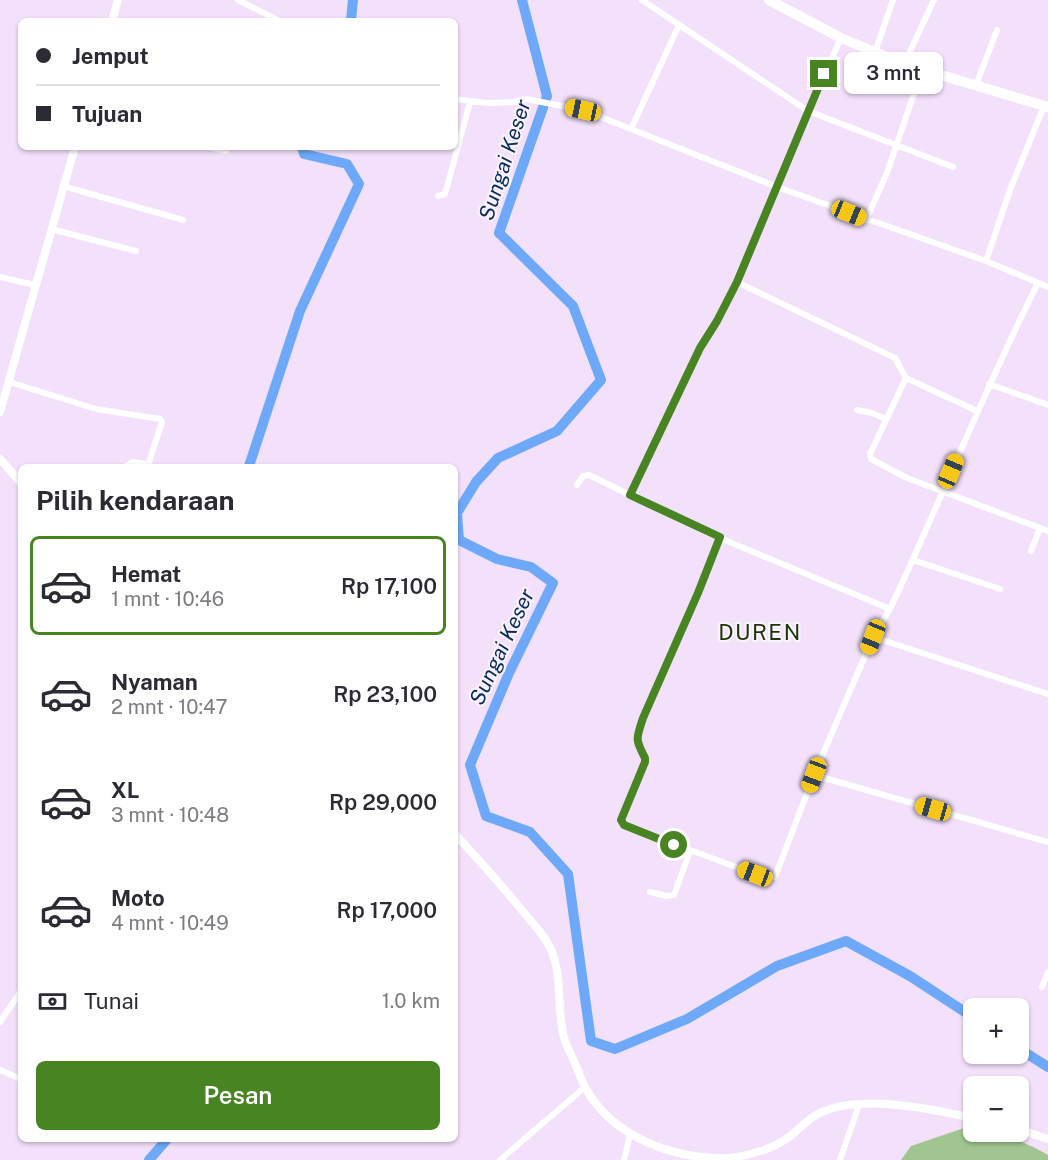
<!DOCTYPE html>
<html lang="id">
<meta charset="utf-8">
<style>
body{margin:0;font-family:"Public Sans",sans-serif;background:#f7f7f7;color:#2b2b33;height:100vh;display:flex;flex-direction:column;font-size:22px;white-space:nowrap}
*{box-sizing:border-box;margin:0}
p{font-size:20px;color:#7c7c81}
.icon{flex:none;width:33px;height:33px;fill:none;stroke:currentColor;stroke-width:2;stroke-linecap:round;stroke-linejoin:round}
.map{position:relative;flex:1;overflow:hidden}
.side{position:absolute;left:18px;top:464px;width:440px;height:678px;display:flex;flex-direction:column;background:#fff;border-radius:9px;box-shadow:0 2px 4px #0004}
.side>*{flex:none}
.top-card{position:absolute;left:18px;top:18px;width:440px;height:132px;border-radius:9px;box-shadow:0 2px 4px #0004;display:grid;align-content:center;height:132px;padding:0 18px;background:#fff}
.fabs{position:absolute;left:963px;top:998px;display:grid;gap:12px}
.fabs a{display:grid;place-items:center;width:66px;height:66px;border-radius:9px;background:#fff;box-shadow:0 2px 4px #0004;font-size:30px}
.end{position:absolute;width:27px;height:27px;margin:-14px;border:8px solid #488421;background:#fff;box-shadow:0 0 0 3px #fff}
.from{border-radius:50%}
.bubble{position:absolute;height:42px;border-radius:9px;background:#fff;box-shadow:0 2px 4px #0004;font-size:20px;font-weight:600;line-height:42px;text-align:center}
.car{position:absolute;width:18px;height:36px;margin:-18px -9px;border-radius:8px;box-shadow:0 0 4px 2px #0007;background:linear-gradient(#f5c518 24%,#345 0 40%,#f5c518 0 76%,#345 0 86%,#f5c518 0)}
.top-card b{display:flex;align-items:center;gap:21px;height:57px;font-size:22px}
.top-card b+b{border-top:2px solid #e1e1e2}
.top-card i{width:15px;height:15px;background:#2b2b33}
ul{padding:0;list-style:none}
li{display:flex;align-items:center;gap:18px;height:99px;margin:0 12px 9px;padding:0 6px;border:3px solid transparent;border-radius:9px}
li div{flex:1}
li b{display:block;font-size:22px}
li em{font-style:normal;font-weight:600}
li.selected{border-color:#488421}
li>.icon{width:54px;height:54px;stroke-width:1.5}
h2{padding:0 18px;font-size:27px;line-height:72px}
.pay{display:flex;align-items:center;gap:15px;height:66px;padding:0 18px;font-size:22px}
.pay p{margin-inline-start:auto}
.cta{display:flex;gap:12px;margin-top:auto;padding:12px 18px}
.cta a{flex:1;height:69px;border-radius:9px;background:#488421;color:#fff;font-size:24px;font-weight:600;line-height:69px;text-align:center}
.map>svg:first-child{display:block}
.green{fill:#a1c590}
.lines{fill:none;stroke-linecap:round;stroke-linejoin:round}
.river{stroke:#6da9f8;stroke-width:10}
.street{stroke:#fff;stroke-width:6}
.secondary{stroke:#fff;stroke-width:8}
.highway{stroke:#fff;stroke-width:10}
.route{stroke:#488421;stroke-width:8}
.labels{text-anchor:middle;stroke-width:4.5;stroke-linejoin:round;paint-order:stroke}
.water-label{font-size:21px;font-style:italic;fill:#042d5d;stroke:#fbf1ff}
.quarter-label{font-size:22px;letter-spacing:1.5px;fill:#1a3708;stroke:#fbf1ff}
</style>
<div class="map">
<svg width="1048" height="1160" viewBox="0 0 1048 1160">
<rect width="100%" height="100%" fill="#f3e0fb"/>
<path class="green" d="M 964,1128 C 993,1133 1020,1138 1048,1155 L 1048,1160 L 901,1160 L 911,1146 Z"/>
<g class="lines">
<path class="river" d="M 522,0 L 547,96 L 499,233 L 573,306 L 601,380 L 557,431 L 498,458 L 476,482 L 457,513 L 459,540 L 497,559 L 531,567 L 553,583 L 509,673 L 470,765 L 486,816 L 530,832 L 568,874 L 591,1041 L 615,1049 L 687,1019 L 777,966 L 846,941 L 910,976 L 974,1018
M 351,21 L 353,0
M 249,466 L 300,311 L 359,184 L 347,164 L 304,154 L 302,147
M 1018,1048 L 1048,1067
M 149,1160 L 168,1138"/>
<path class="street" d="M 238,0 L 280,21
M 642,0 L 808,111 L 953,167
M 841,38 L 808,111 L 777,187 L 986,261 L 1048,287
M 875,52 L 893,0
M 904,64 L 934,0
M 976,85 L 997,30
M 871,89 L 883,56
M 454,99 L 488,103 L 514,102 L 526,99 L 583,110 L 777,187 L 737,282 L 718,321 L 700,348 L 630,495 L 720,538 L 890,609 C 941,501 984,390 1038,283
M 631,129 L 679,25
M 210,147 L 226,151
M 63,186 L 183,220
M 438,196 L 445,194 L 470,102
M 866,220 L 887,173 L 922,70
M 51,229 L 136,251
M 986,261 L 1010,190 L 1044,106
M 0,277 L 35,285
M 737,282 L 895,358 L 906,378 L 977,411
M 906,378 L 870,454 L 871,459 L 907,478 L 1048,531
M 9,382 L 96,409 L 160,419 L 162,422 L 149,462 L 146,464 L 133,462 L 126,466
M 989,384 L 1048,405
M 857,410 L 872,413 L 886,419
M 577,485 L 583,476 L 589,475 L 630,495
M 720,538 L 698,593 L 643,718 C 637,739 635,739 645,758 L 645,762 L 621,820 L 622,824 L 633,829 L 755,874 L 775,877 L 814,775 L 873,637 L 890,609
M 1031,551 L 1040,528
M 913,560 L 1000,589
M 873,637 L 1048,694
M 814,775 L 1048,842
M 650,892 L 666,896 L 674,895 L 690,851
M 1042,987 L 1048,972
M 0,1022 L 21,991
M 0,1070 L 21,1079
M 500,1160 L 585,1087
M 624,1160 L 630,1135
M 840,1160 L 859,1105"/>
<path class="secondary" d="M 112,21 L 118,0
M 0,412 L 75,147
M 0,459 L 21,483
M 454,833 C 479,860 503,887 526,915 C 535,926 547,938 552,952 C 563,980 556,1012 565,1041 C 567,1047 570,1052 572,1057 C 577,1067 580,1077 585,1087 C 612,1137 674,1160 730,1158 C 750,1155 773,1149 789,1137 C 800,1129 809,1117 822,1112 C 863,1094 931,1109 974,1118
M 1018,1129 L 1048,1139"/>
<path class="highway" d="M 769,0 L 841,38 L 904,64 L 1048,107"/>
</g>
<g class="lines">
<path class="route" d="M 674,845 L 624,825 L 621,820 L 645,762 L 645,758 C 635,739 636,739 643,718 L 698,593 L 720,537 L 630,495 L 700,348 L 717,321 L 737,282 L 824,74"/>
</g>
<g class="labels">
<g class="water-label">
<text transform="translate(505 160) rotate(-72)" y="7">Sungai Keser</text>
<text transform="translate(502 647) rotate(-65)" y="7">Sungai Keser</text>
</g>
<g class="quarter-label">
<text x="760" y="640">DUREN</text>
</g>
</g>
</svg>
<div class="fabs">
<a>+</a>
<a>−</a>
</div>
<i class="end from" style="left:674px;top:845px"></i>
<i class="end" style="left:824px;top:74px"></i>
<div class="bubble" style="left:844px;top:52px;width:99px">3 mnt</div>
<i class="car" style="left:583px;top:110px;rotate:282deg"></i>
<i class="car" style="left:849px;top:213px;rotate:112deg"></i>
<i class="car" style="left:951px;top:471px;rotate:23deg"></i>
<i class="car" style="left:873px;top:637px;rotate:202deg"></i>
<i class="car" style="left:814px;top:775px;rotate:201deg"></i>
<i class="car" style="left:933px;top:809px;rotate:286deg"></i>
<i class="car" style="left:755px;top:874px;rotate:291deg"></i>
<div class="top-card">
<b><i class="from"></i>Jemput</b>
<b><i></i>Tujuan</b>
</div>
<section class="side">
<h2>Pilih kendaraan</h2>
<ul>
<li class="selected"><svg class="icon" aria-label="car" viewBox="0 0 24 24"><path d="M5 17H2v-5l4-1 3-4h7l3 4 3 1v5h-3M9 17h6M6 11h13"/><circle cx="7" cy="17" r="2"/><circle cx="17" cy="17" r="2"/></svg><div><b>Hemat</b><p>1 mnt · 10:46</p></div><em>Rp 17,100</em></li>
<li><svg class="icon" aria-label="car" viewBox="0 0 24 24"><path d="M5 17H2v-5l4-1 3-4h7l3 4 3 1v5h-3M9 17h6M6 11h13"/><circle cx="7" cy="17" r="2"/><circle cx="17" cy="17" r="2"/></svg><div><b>Nyaman</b><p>2 mnt · 10:47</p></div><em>Rp 23,100</em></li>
<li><svg class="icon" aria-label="car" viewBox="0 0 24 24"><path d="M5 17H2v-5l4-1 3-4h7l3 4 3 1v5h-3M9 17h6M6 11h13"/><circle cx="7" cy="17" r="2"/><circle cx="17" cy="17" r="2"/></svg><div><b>XL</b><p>3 mnt · 10:48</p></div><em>Rp 29,000</em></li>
<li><svg class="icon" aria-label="car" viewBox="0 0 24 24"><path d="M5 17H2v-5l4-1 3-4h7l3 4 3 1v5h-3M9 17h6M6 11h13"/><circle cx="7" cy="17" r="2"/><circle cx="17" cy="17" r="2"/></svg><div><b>Moto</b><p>4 mnt · 10:49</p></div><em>Rp 17,000</em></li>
</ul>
<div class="pay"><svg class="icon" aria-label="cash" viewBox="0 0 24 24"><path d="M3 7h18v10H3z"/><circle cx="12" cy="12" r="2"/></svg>Tunai<p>1.0 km</p></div>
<div class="cta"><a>Pesan</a></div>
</section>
</div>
